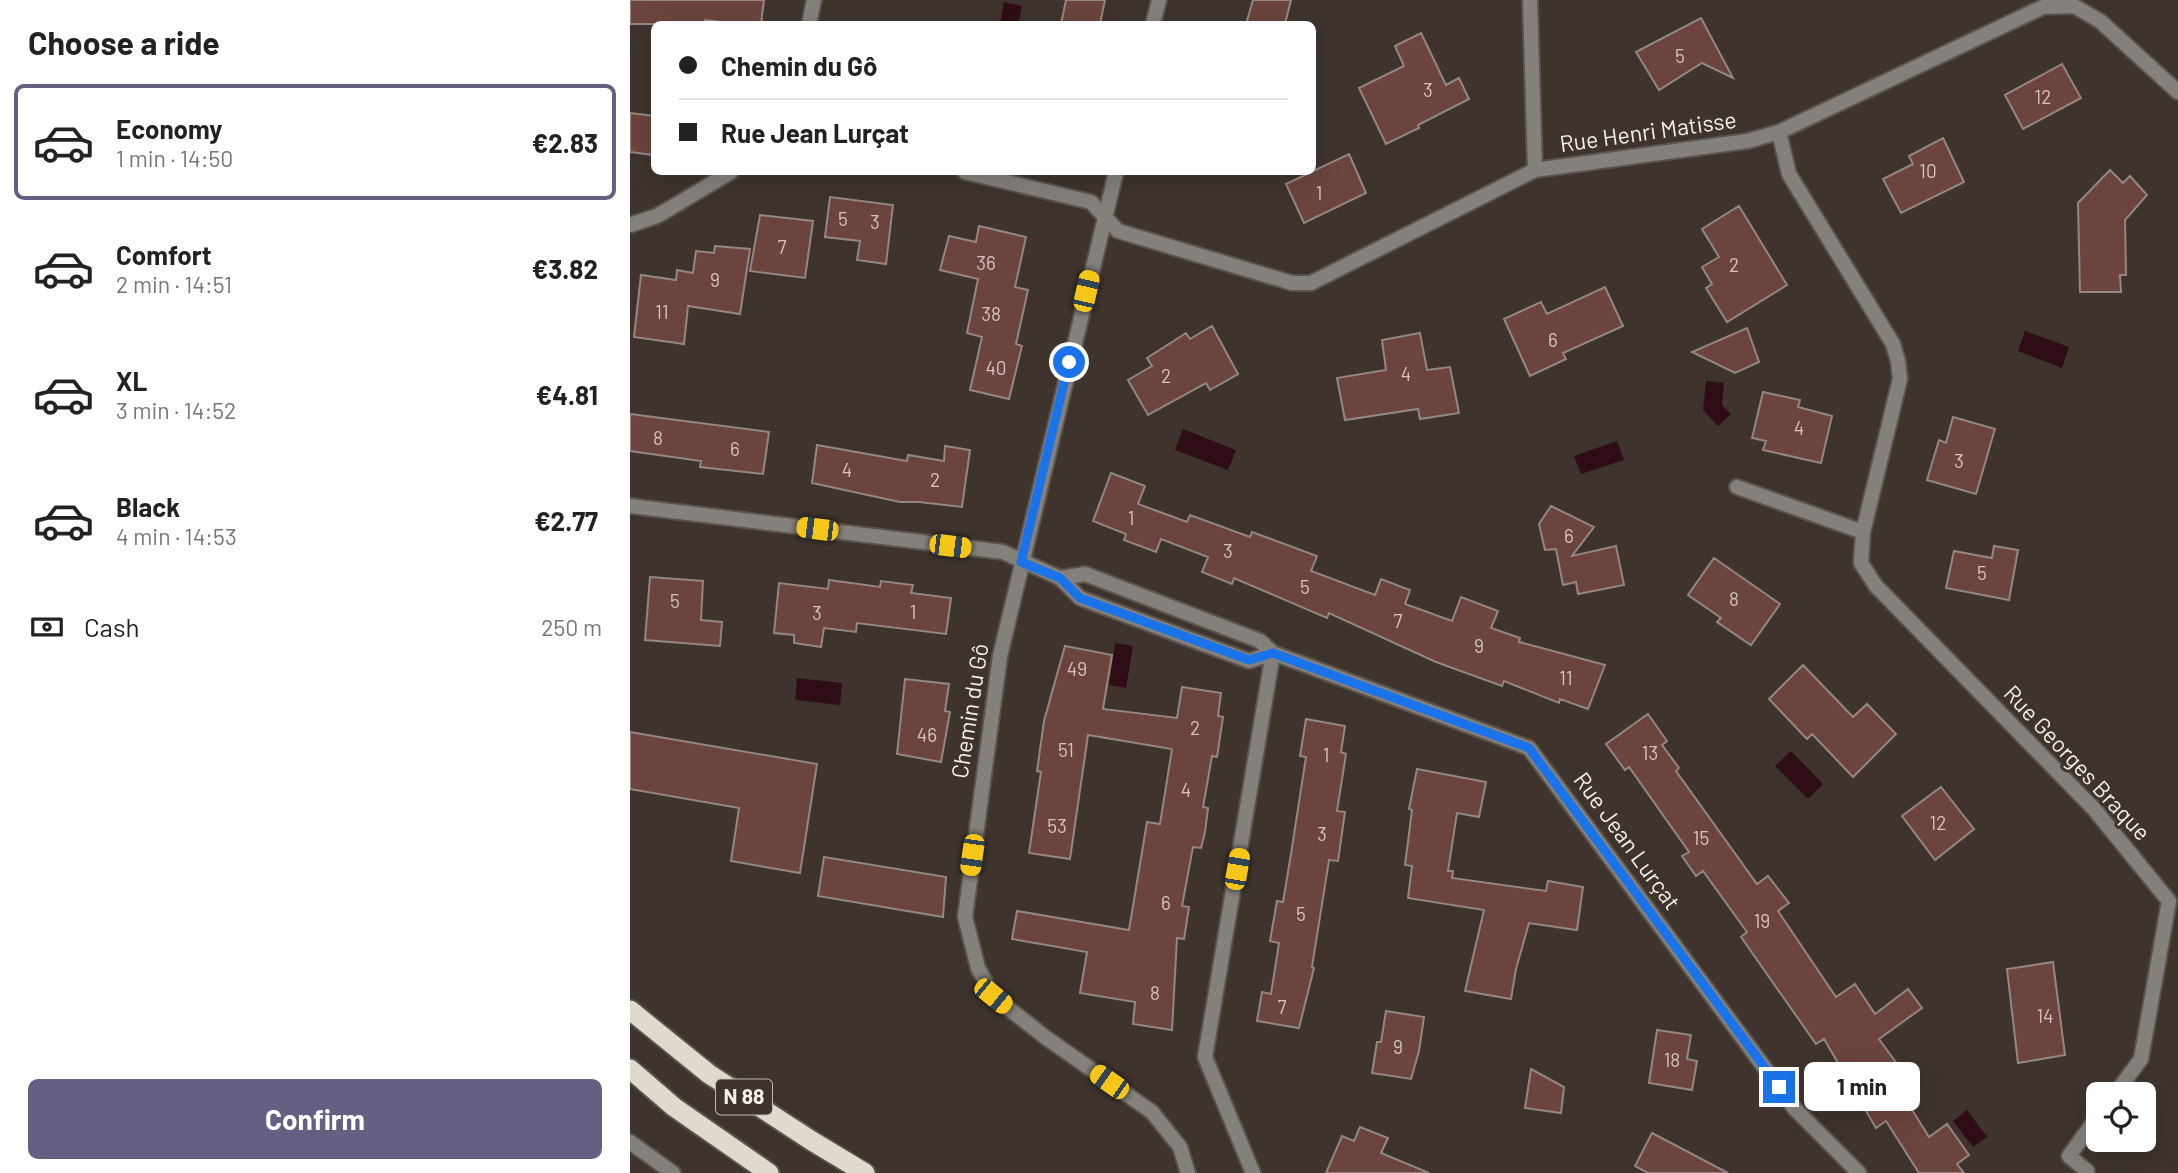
<!DOCTYPE html>
<meta charset="utf-8">
<style>
body{margin:0;font-family:Barlow,sans-serif;background:#f2f2f2;color:#222;height:100vh;display:flex;flex-direction:column;font-size:26px;white-space:nowrap}
*{box-sizing:border-box;margin:0}
p{font-size:23px;color:#767676}
.icon{flex:none;width:38px;height:38px;fill:none;stroke:currentColor;stroke-width:2;stroke-linecap:round;stroke-linejoin:round}
.map{position:relative;flex:1;overflow:hidden}
.details{display:flex;flex-direction:column;background:#fff;width:630px}
.details>*{flex:none}
.hud{position:absolute;left:21px;top:21px;width:665px;height:154px;border-radius:10px;box-shadow:0 7px 28px #0002;display:grid;align-content:center;height:154px;padding:0 28px;background:#fff}
.tools{position:absolute;left:1456px;top:1082px;display:grid;gap:14px}
.tools a{display:grid;place-items:center;width:70px;height:70px;border-radius:10px;background:#fff;box-shadow:0 7px 28px #0002;font-size:35px}
.end{position:absolute;width:32px;height:32px;margin:-16px;border:9px solid #1a73e8;background:#fff;box-shadow:0 0 0 4px #fff}
.from{border-radius:50%}
.bubble{position:absolute;height:49px;border-radius:10px;background:#fff;box-shadow:0 7px 28px #0002;font-size:23px;font-weight:700;line-height:49px;text-align:center}
.car{position:absolute;width:21px;height:42px;margin:-21px -10px;border-radius:9px;box-shadow:0 0 5px 2px #0007;background:linear-gradient(#f5c518 24%,#345 0 40%,#f5c518 0 76%,#345 0 86%,#f5c518 0)}
.hud b{display:flex;align-items:center;gap:24px;height:66px;font-size:26px}
.hud b+b{border-top:2px solid #e0e0e0}
.hud i{width:18px;height:18px;background:#222}
ul{padding:0;list-style:none}
li{display:flex;align-items:center;gap:21px;height:116px;margin:0 14px 10px;padding:0 14px;border:4px solid transparent;border-radius:10px}
li div{flex:1}
li b{display:block;font-size:26px}
li em{font-style:normal;font-weight:700}
li.current{border-color:#665f81}
li>.icon{width:63px;height:63px;stroke-width:1.5}
h2{padding:0 28px;font-size:32px;line-height:84px}
.pay{display:flex;align-items:center;gap:18px;height:77px;padding:0 28px;font-size:26px}
.pay p{margin-inline-start:auto}
.button{display:flex;gap:14px;margin-top:auto;padding:14px 28px}
.button a{flex:1;height:80px;border-radius:10px;background:#665f81;color:#fff;font-size:28px;font-weight:700;line-height:80px;text-align:center}
main{display:flex;flex:1;min-height:0}
.map>svg:first-child{display:block}
.water{fill:#2f0d17}
.building{fill:#6b443d;stroke:#948683;stroke-width:2}
.lines{fill:none;stroke-linecap:round;stroke-linejoin:round}
.minor-casing{stroke:#5b524b;stroke-width:18}
.trunk-casing{stroke:#5b524b;stroke-width:23}
.minor{stroke:#84817c;stroke-width:14}
.trunk{stroke:#e0d9ce;stroke-width:19}
.route{stroke:#1a73e8;stroke-width:9}
.labels{text-anchor:middle;stroke-width:6;stroke-linejoin:round;paint-order:stroke}
.number-label{font-size:19px;fill:#d3c4c0}
.shield{fill:#3e342d;stroke:#bfb7b2;stroke-width:2}
.shield-label{font-size:21px;font-weight:bold;fill:#f6efeb}
.street-label{font-size:23px;fill:#f6efeb;stroke:#3e342d}
</style>
<main>
<section class="details">
<h2>Choose a ride</h2>
<ul>
<li class="current"><svg class="icon" aria-label="car" viewBox="0 0 24 24"><path d="M5 17H2v-5l4-1 3-4h7l3 4 3 1v5h-3M9 17h6M6 11h13"/><circle cx="7" cy="17" r="2"/><circle cx="17" cy="17" r="2"/></svg><div><b>Economy</b><p>1 min · 14:50</p></div><em>€2.83</em></li>
<li><svg class="icon" aria-label="car" viewBox="0 0 24 24"><path d="M5 17H2v-5l4-1 3-4h7l3 4 3 1v5h-3M9 17h6M6 11h13"/><circle cx="7" cy="17" r="2"/><circle cx="17" cy="17" r="2"/></svg><div><b>Comfort</b><p>2 min · 14:51</p></div><em>€3.82</em></li>
<li><svg class="icon" aria-label="car" viewBox="0 0 24 24"><path d="M5 17H2v-5l4-1 3-4h7l3 4 3 1v5h-3M9 17h6M6 11h13"/><circle cx="7" cy="17" r="2"/><circle cx="17" cy="17" r="2"/></svg><div><b>XL</b><p>3 min · 14:52</p></div><em>€4.81</em></li>
<li><svg class="icon" aria-label="car" viewBox="0 0 24 24"><path d="M5 17H2v-5l4-1 3-4h7l3 4 3 1v5h-3M9 17h6M6 11h13"/><circle cx="7" cy="17" r="2"/><circle cx="17" cy="17" r="2"/></svg><div><b>Black</b><p>4 min · 14:53</p></div><em>€2.77</em></li>
</ul>
<div class="pay"><svg class="icon" aria-label="cash" viewBox="0 0 24 24"><path d="M3 7h18v10H3z"/><circle cx="12" cy="12" r="2"/></svg>Cash<p>250 m</p></div>
<div class="button"><a>Confirm</a></div>
</section>
<div class="map">
<svg width="1548" height="1173" viewBox="0 0 1548 1173">
<rect width="100%" height="100%" fill="#3e342d"/>
<path class="water" d="M 374,2 L 392,6 L 388,24 L 370,24 Z
M 1395,331 L 1439,347 L 1432,368 L 1388,351 Z
M 1076,381 L 1094,383 L 1092,405 L 1101,414 L 1088,426 L 1073,410 Z
M 553,429 L 606,450 L 598,470 L 545,450 Z
M 987,441 L 994,460 L 951,474 L 944,456 Z
M 485,643 L 503,646 L 496,688 L 479,685 Z
M 167,678 L 212,683 L 210,705 L 165,700 Z
M 1161,751 L 1193,784 L 1178,799 L 1145,766 Z
M 1337,1110 L 1357,1137 L 1343,1147 L 1323,1121 Z"/>
<path class="building" d="M 0,0 L 134,0 L 131,24 L 107,24 L 75,20 L 75,24 L 0,24 Z
M 436,0 L 475,0 L 470,24 L 431,24 Z
M 623,0 L 661,0 L 655,24 L 616,24 Z
M 1071,18 L 1103,78 L 1072,63 L 1029,90 L 1006,52 Z
M 791,33 L 816,85 L 829,78 L 839,99 L 788,125 L 789,128 L 756,144 L 729,88 L 774,66 L 765,46 Z
M 1432,64 L 1451,98 L 1393,129 L 1375,95 Z
M 0,113 L 24,116 L 24,155 L 0,152 Z
M 1313,138 L 1334,182 L 1271,213 L 1253,179 L 1283,164 L 1279,156 Z
M 719,154 L 736,193 L 674,223 L 656,184 Z
M 1480,170 L 1493,183 L 1500,176 L 1517,195 L 1495,220 L 1496,275 L 1490,275 L 1491,292 L 1450,292 L 1448,203 Z
M 200,197 L 263,205 L 256,264 L 227,260 L 230,241 L 195,237 Z
M 1109,206 L 1157,285 L 1097,322 L 1076,288 L 1082,284 L 1072,267 L 1089,257 L 1072,229 Z
M 130,215 L 183,221 L 175,278 L 120,271 Z
M 349,226 L 396,237 L 385,287 L 398,290 L 386,344 L 392,346 L 379,399 L 340,390 L 352,337 L 337,333 L 348,279 L 310,270 L 319,236 L 346,242 Z
M 85,246 L 120,249 L 110,314 L 58,306 L 54,344 L 4,337 L 11,275 L 46,280 L 47,270 L 63,273 L 66,251 L 84,253 Z
M 975,287 L 993,326 L 933,353 L 936,359 L 900,376 L 874,319 L 911,302 L 917,314 Z
M 582,326 L 608,374 L 580,390 L 576,383 L 518,415 L 498,380 L 522,366 L 517,358 L 556,333 L 560,339 Z
M 1117,328 L 1129,362 L 1105,373 L 1062,352 Z
M 790,333 L 797,370 L 820,367 L 829,413 L 790,419 L 788,409 L 715,420 L 707,378 L 756,370 L 752,340 Z
M 1133,392 L 1170,400 L 1168,407 L 1202,416 L 1191,463 L 1133,450 L 1136,441 L 1122,438 Z
M 0,414 L 139,432 L 133,474 L 70,467 L 71,461 L 0,451 Z
M 1323,417 L 1365,429 L 1346,494 L 1297,480 L 1309,440 L 1316,443 Z
M 187,445 L 277,461 L 278,455 L 314,461 L 315,446 L 340,450 L 332,507 L 289,502 L 270,502 L 182,483 Z
M 481,473 L 515,486 L 508,504 L 557,522 L 560,515 L 620,537 L 622,532 L 687,556 L 681,571 L 745,595 L 751,579 L 780,590 L 775,604 L 822,621 L 831,597 L 868,611 L 861,628 L 890,638 L 889,642 L 975,665 L 958,709 L 930,699 L 929,703 L 874,681 L 872,686 L 806,662 L 699,613 L 697,618 L 604,578 L 602,584 L 572,572 L 578,557 L 531,539 L 526,552 L 494,540 L 496,534 L 463,521 Z
M 921,506 L 964,527 L 942,556 L 986,546 L 994,585 L 948,594 L 946,582 L 933,585 L 926,549 L 915,550 L 909,524 Z
M 1364,546 L 1388,550 L 1379,600 L 1316,588 L 1324,551 L 1362,558 Z
M 1084,558 L 1150,604 L 1121,645 L 1087,622 L 1091,618 L 1058,595 Z
M 20,577 L 73,581 L 71,620 L 92,622 L 90,646 L 15,640 Z
M 199,580 L 250,587 L 251,581 L 283,585 L 281,593 L 321,598 L 316,634 L 227,623 L 226,632 L 194,628 L 191,647 L 164,643 L 164,635 L 144,633 L 149,583 L 198,589 Z
M 435,646 L 482,655 L 473,709 L 547,718 L 552,687 L 591,693 L 588,716 L 593,717 L 587,757 L 582,756 L 573,807 L 578,808 L 575,832 L 571,848 L 563,847 L 552,906 L 559,907 L 554,939 L 547,938 L 542,1030 L 503,1024 L 505,1002 L 450,993 L 457,952 L 382,939 L 387,911 L 499,930 L 517,822 L 530,824 L 542,749 L 458,735 L 440,859 L 399,853 L 411,772 L 407,771 L 414,721 Z
M 1173,665 L 1223,717 L 1237,704 L 1266,734 L 1223,777 L 1182,734 L 1177,739 L 1139,699 Z
M 275,679 L 319,684 L 315,711 L 320,712 L 311,762 L 267,754 Z
M 1018,714 L 1037,741 L 1032,745 L 1049,768 L 1046,771 L 1127,884 L 1138,876 L 1159,903 L 1148,911 L 1206,997 L 1225,984 L 1245,1014 L 1278,989 L 1292,1008 L 1249,1039 L 1273,1072 L 1263,1079 L 1299,1137 L 1317,1124 L 1339,1155 L 1327,1164 L 1334,1173 L 1289,1173 L 1256,1121 L 1246,1128 L 1194,1039 L 1186,1044 L 1111,937 L 1117,932 L 1073,871 L 1066,876 L 1052,856 L 1059,852 L 999,767 L 995,770 L 976,744 Z
M 676,719 L 715,726 L 711,752 L 716,754 L 707,811 L 715,812 L 708,861 L 699,860 L 682,967 L 684,968 L 669,1028 L 627,1021 L 632,992 L 641,994 L 649,943 L 640,941 L 647,901 L 653,902 L 661,854 L 676,757 L 670,756 Z
M 0,732 L 187,764 L 170,873 L 101,861 L 109,808 L 0,789 Z
M 787,769 L 856,782 L 849,817 L 827,813 L 818,871 L 823,871 L 822,878 L 916,891 L 918,881 L 953,887 L 947,930 L 899,923 L 886,969 L 881,999 L 835,991 L 854,910 L 778,898 L 782,866 L 775,865 L 782,810 L 779,809 Z
M 1311,787 L 1344,829 L 1305,860 L 1272,816 Z
M 194,857 L 316,877 L 313,917 L 188,896 Z
M 1423,962 L 1435,1055 L 1388,1063 L 1377,969 Z
M 756,1011 L 794,1017 L 789,1051 L 781,1079 L 742,1073 L 747,1042 L 751,1042 Z
M 1027,1030 L 1061,1035 L 1057,1059 L 1067,1061 L 1062,1090 L 1019,1083 Z
M 901,1069 L 934,1087 L 931,1113 L 895,1108 Z
M 730,1127 L 758,1138 L 751,1153 L 799,1173 L 696,1173 L 712,1136 L 724,1141 Z
M 1022,1133 L 1098,1173 L 1018,1173 L 1005,1166 Z"/>
<g class="lines">
<g class="minor-casing">
<path id="minor" d="M 900,0 L 905,170
M 179,24 L 184,0
M 523,24 L 529,0
M 1149,132 L 1159,174 L 1263,344 L 1268,361 L 1270,379 L 1233,532 L 1231,563 L 1246,586 L 1464,809 L 1539,901 L 1511,1059 L 1485,1094
M 335,172 L 461,202 L 488,231 L 662,283 L 681,283 L 905,170 L 1118,141 L 1149,132 L 1413,7 L 1444,6 L 1470,21 L 1548,92
M 486,172 L 370,656 L 335,917 L 348,968 L 363,996 L 415,1037 L 522,1112 L 550,1147 L 558,1173
M 0,225 L 27,216 L 101,172
M 1107,487 L 1233,532
M 0,506 L 373,552 L 430,578
M 643,653 L 619,661 L 450,598 L 430,578 L 455,574 L 630,641 L 643,653 L 899,748 L 1165,1109 L 1229,1173
M 0,1142 L 43,1173
M 1457,1171 L 1439,1156 L 1468,1116
M 623,1173 L 575,1057 L 643,653"/>
</g>
<g class="trunk-casing">
<path id="trunk" d="M 0,1010 L 79,1074 L 182,1141 L 235,1173
M 0,1069 L 44,1107 L 139,1173"/>
</g>
<use href="#minor" class="minor"/>
<use href="#trunk" class="trunk"/>
</g>
<g class="lines">
<path class="route" d="M 439,362 L 391,562 L 430,578 L 450,598 L 619,660 L 643,653 L 899,748 L 1149,1087"/>
</g>
<g class="labels">
<g class="number-label">
<text x="1050" y="63">5</text>
<text x="798" y="97">3</text>
<text x="1413" y="104">12</text>
<text x="1298" y="178">10</text>
<text x="689" y="200">1</text>
<text x="213" y="226">5</text>
<text x="245" y="229">3</text>
<text x="152" y="254">7</text>
<text x="356" y="270">36</text>
<text x="1104" y="272">2</text>
<text x="85" y="287">9</text>
<text x="32" y="319">11</text>
<text x="361" y="321">38</text>
<text x="923" y="347">6</text>
<text x="366" y="375">40</text>
<text x="776" y="381">4</text>
<text x="536" y="383">2</text>
<text x="1169" y="435">4</text>
<text x="28" y="445">8</text>
<text x="105" y="456">6</text>
<text x="1329" y="468">3</text>
<text x="217" y="477">4</text>
<text x="305" y="487">2</text>
<text x="501" y="525">1</text>
<text x="939" y="543">6</text>
<text x="598" y="558">3</text>
<text x="1352" y="580">5</text>
<text x="675" y="594">5</text>
<text x="1104" y="606">8</text>
<text x="45" y="608">5</text>
<text x="283" y="619">1</text>
<text x="187" y="620">3</text>
<text x="768" y="628">7</text>
<text x="849" y="653">9</text>
<text x="447" y="676">49</text>
<text x="936" y="685">11</text>
<text x="565" y="735">2</text>
<text x="297" y="742">46</text>
<text x="436" y="757">51</text>
<text x="1020" y="760">13</text>
<text x="696" y="762">1</text>
<text x="556" y="797">4</text>
<text x="1308" y="830">12</text>
<text x="427" y="833">53</text>
<text x="692" y="841">3</text>
<text x="1071" y="845">15</text>
<text x="536" y="910">6</text>
<text x="671" y="921">5</text>
<text x="1132" y="928">19</text>
<text x="525" y="1000">8</text>
<text x="652" y="1014">7</text>
<text x="1415" y="1023">14</text>
<text x="768" y="1054">9</text>
<text x="1042" y="1067">18</text>
</g>
<rect class="shield" x="86" y="1079.5" width="56" height="35" rx="5"/>
<g class="shield-label">
<text x="114" y="1104">N 88</text>
</g>
<g class="street-label">
<text transform="translate(1018 132) rotate(-8)" y="8">Rue Henri Matisse</text>
<text transform="translate(340 711) rotate(-81)" y="8">Chemin du Gô</text>
<text transform="translate(1447 763) rotate(47)" y="8">Rue Georges Braque</text>
<text transform="translate(997 841) rotate(54)" y="8">Rue Jean Lurçat</text>
</g>
</g>
</svg>
<div class="tools">
<a><svg class="icon" aria-label="locate" viewBox="0 0 24 24"><circle cx="12" cy="12" r="6"/><path d="M12 2v4M12 18v4M2 12h4M18 12h4"/></svg></a>
</div>
<i class="end from" style="left:439px;top:362px"></i>
<i class="end" style="left:1149px;top:1087px"></i>
<div class="bubble" style="left:1174px;top:1062px;width:116px">1 min</div>
<i class="car" style="left:456px;top:291px;rotate:13deg"></i>
<i class="car" style="left:187px;top:529px;rotate:277deg"></i>
<i class="car" style="left:320px;top:546px;rotate:97deg"></i>
<i class="car" style="left:342px;top:855px;rotate:188deg"></i>
<i class="car" style="left:607px;top:869px;rotate:10deg"></i>
<i class="car" style="left:363px;top:996px;rotate:129deg"></i>
<i class="car" style="left:479px;top:1082px;rotate:305deg"></i>
<div class="hud">
<b><i class="from"></i>Chemin du Gô</b>
<b><i></i>Rue Jean Lurçat</b>
</div>
</div>
</main>
